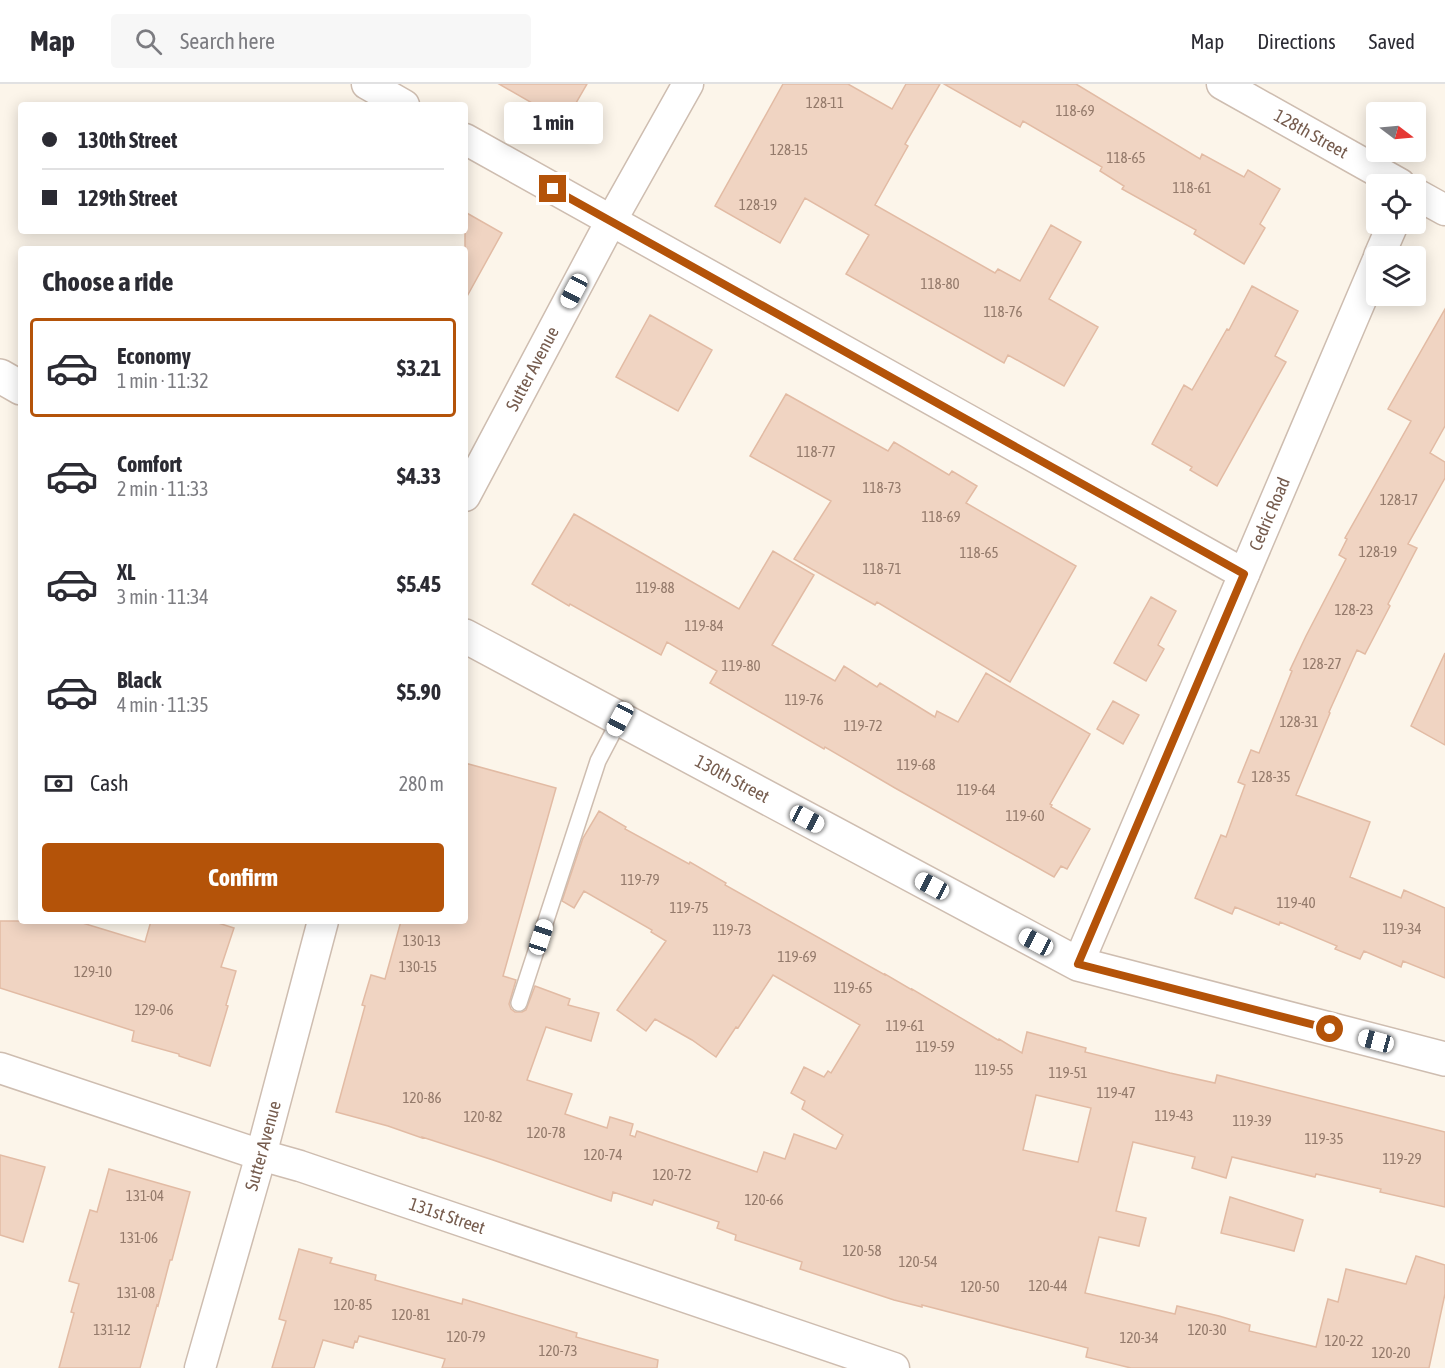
<!DOCTYPE html>
<meta charset="utf-8">
<style>
body{margin:0;font-family:"Asap Condensed",sans-serif;background:#f7f7f7;color:#2b2b33;height:100vh;display:flex;flex-direction:column;font-size:22px;white-space:nowrap}
*{box-sizing:border-box;margin:0}
p{font-size:20px;color:#7c7c81}
.icon{flex:none;width:33px;height:33px;fill:none;stroke:currentColor;stroke-width:2;stroke-linecap:round;stroke-linejoin:round}
.map{position:relative;flex:1;overflow:hidden}
.side{position:absolute;left:18px;top:162px;width:450px;height:678px;display:flex;flex-direction:column;background:#fff;border-radius:6px;box-shadow:0 3px 15px #0003}
.side>*{flex:none}
.top-card{position:absolute;left:18px;top:18px;width:450px;height:132px;border-radius:6px;box-shadow:0 3px 15px #0003;display:grid;align-content:center;height:132px;padding:0 24px;background:#fff}
.needle{width:39px;rotate:106deg}
.fabs{position:absolute;left:1366px;top:18px;display:grid;gap:12px}
.fabs a{display:grid;place-items:center;width:60px;height:60px;border-radius:6px;background:#fff;box-shadow:0 3px 15px #0003;font-size:30px}
.end{position:absolute;width:27px;height:27px;margin:-14px;border:8px solid #b45309;background:#fff;box-shadow:0 0 0 3px #fff}
.from{border-radius:50%}
.bubble{position:absolute;height:42px;border-radius:6px;background:#fff;box-shadow:0 3px 15px #0003;font-size:20px;font-weight:700;line-height:42px;text-align:center}
.car{position:absolute;width:18px;height:36px;margin:-18px -9px;border-radius:8px;box-shadow:0 0 4px 2px #0007;background:linear-gradient(#fff 24%,#345 0 40%,#fff 0 76%,#345 0 86%,#fff 0)}
.top-card b{display:flex;align-items:center;gap:21px;height:57px;font-size:22px}
.top-card b+b{border-top:2px solid #e1e1e2}
.top-card i{width:15px;height:15px;background:#2b2b33}
ul{padding:0;list-style:none}
li{display:flex;align-items:center;gap:18px;height:99px;margin:0 12px 9px;padding:0 12px;border:3px solid transparent;border-radius:6px}
li div{flex:1}
li b{display:block;font-size:22px}
li em{font-style:normal;font-weight:700}
li.current{border-color:#b45309}
li>.icon{width:54px;height:54px;stroke-width:1.5}
h2{padding:0 24px;font-size:27px;line-height:72px}
.pay{display:flex;align-items:center;gap:15px;height:66px;padding:0 24px;font-size:22px}
.pay p{margin-inline-start:auto}
.primary-button{display:flex;gap:12px;margin-top:auto;padding:12px 24px}
.primary-button a{flex:1;height:69px;border-radius:6px;background:#b45309;color:#fff;font-size:24px;font-weight:700;line-height:69px;text-align:center}
header{display:flex;align-items:center;gap:36px;box-sizing:border-box;height:84px;padding:0 30px;background:#fff;border-bottom:2px solid #e1e1e2}
header strong{font-size:28px}
nav{display:flex;gap:33px;margin-inline-start:auto;font-size:21px}
.search{width:420px;height:54px;background:#f7f7f7;display:flex;align-items:center;gap:15px;box-sizing:border-box;padding:0 21px;border-radius:6px;color:#7c7c81;font-size:22px}
.map>svg:first-child{display:block}
.building{fill:#f0d4c2;stroke:#e2bba4;stroke-width:1.5;fill-rule:evenodd}
.lines{fill:none;stroke-linecap:round;stroke-linejoin:round}
.service-casing{stroke:#cebdb0;stroke-width:18}
.minor-casing{stroke:#cebdb0;stroke-width:33}
.tertiary-casing{stroke:#cebdb0;stroke-width:36}
.service{stroke:#fff;stroke-width:15}
.minor{stroke:#fff;stroke-width:30}
.tertiary{stroke:#fff;stroke-width:33}
.route{stroke:#b45309;stroke-width:8}
.labels{text-anchor:middle;stroke-width:4.5;stroke-linejoin:round;paint-order:stroke}
.number-label{font-size:15px;fill:#947a6b}
.street-label{font-size:18px;fill:#765c4e;stroke:#fef9f0}
</style>
<header>
<strong>Map</strong>
<div class="search"><svg class="icon" aria-label="search" viewBox="0 0 24 24"><circle cx="10" cy="10" r="6"/><path d="M15 15l6 6"/></svg>Search here</div>
<nav><a>Map</a><a>Directions</a><a>Saved</a></nav>
</header>
<div class="map">
<svg width="1445" height="1284" viewBox="0 0 1445 1284">
<rect width="100%" height="100%" fill="#fcf5ea"/>
<path class="building" d="M 499,0 L 587,0 L 565,38 Z
M 783,0 L 848,0 L 892,25 L 906,0 L 940,0 L 905,60 L 908,62 L 875,121 L 995,189 L 998,185 L 1020,197 L 1051,141 L 1081,158 L 1049,215 L 1098,243 L 1064,302 L 1008,271 L 1004,279 L 846,190 L 869,151 L 805,114 L 780,159 L 715,122 Z
M 944,0 L 1076,0 L 1200,75 L 1202,70 L 1244,93 L 1248,86 L 1280,105 L 1260,140 L 1265,144 L 1244,180 L 1194,150 L 1196,146 L 1122,105 L 1124,102 L 1100,87 L 1102,83 L 1023,37 L 1020,43 Z
M 465,128 L 502,149 L 465,216 Z
M 1252,202 L 1298,227 L 1275,272 L 1286,278 L 1217,402 L 1190,386 L 1192,383 L 1152,360 L 1184,301 L 1192,306 L 1227,245 L 1229,246 Z
M 1445,225 L 1445,342 L 1430,369 L 1445,378 L 1445,394 L 1408,460 L 1417,464 L 1388,520 L 1390,522 L 1365,570 L 1357,566 L 1329,628 L 1330,629 L 1296,711 L 1370,738 L 1350,793 L 1401,814 L 1404,806 L 1445,824 L 1445,894 L 1403,877 L 1401,883 L 1364,867 L 1360,875 L 1335,865 L 1337,862 L 1280,838 L 1279,841 L 1235,823 L 1232,830 L 1195,814 L 1221,751 L 1226,753 L 1245,701 L 1238,698 L 1251,666 L 1259,669 L 1292,587 L 1290,586 L 1306,552 L 1346,475 L 1339,471 L 1347,455 L 1345,454 L 1411,337 L 1388,325 Z
M 650,231 L 712,266 L 678,327 L 616,293 Z
M 786,310 L 888,367 L 894,358 L 949,391 L 952,387 L 977,402 L 966,419 L 1076,482 L 1010,598 L 877,518 L 875,521 L 794,475 L 831,417 L 750,372 Z
M 574,430 L 739,525 L 773,467 L 814,491 L 772,561 L 835,597 L 844,582 L 877,603 L 880,599 L 935,633 L 937,627 L 958,638 L 986,589 L 1090,650 L 1050,720 L 1052,721 L 1051,723 L 1090,745 L 1067,785 L 1061,782 L 1054,793 L 895,704 L 825,663 L 824,665 L 710,599 L 717,587 L 667,558 L 661,571 L 570,520 L 569,522 L 532,500 Z
M 1151,513 L 1176,527 L 1158,561 L 1164,565 L 1146,597 L 1114,579 Z
M 1445,569 L 1445,661 L 1411,642 Z
M 1113,617 L 1139,631 L 1123,660 L 1097,645 Z
M 465,679 L 556,704 L 503,892 L 516,896 L 509,920 L 511,925 L 515,928 L 522,928 L 526,926 L 535,902 L 570,915 L 568,921 L 599,929 L 591,957 L 546,943 L 527,996 L 572,1010 L 565,1030 L 607,1044 L 610,1033 L 633,1040 L 630,1051 L 635,1053 L 637,1047 L 757,1088 L 764,1068 L 785,1075 L 794,1050 L 836,1065 L 843,1051 L 802,1025 L 805,1017 L 791,1009 L 804,983 L 824,993 L 828,987 L 831,989 L 860,941 L 773,891 L 738,944 L 736,943 L 716,973 L 692,956 L 655,935 L 646,947 L 617,926 L 666,857 L 651,848 L 652,846 L 584,807 L 574,824 L 562,817 L 583,754 L 599,727 L 626,743 L 625,745 L 689,780 L 690,778 L 726,799 L 725,801 L 885,891 L 885,890 L 912,906 L 912,905 L 998,956 L 999,955 L 1022,969 L 1027,948 L 1086,964 L 1085,968 L 1170,989 L 1215,999 L 1217,991 L 1445,1048 L 1445,1123 L 1380,1108 L 1381,1105 L 1316,1090 L 1315,1093 L 1232,1073 L 1226,1094 L 1192,1084 L 1195,1073 L 1133,1058 L 1116,1127 L 1146,1134 L 1139,1162 L 1099,1153 L 1085,1209 L 1175,1230 L 1177,1222 L 1219,1232 L 1250,1241 L 1249,1247 L 1316,1263 L 1328,1215 L 1338,1218 L 1346,1185 L 1406,1200 L 1416,1172 L 1445,1181 L 1445,1210 L 1429,1284 L 1131,1284 L 1086,1273 L 1088,1264 L 922,1221 L 922,1223 L 894,1216 L 800,1185 L 802,1178 L 735,1156 L 736,1151 L 717,1144 L 719,1138 L 654,1116 L 652,1121 L 613,1108 L 611,1117 L 493,1076 L 422,1053 L 422,1054 L 388,1042 L 336,1028 L 365,922 L 362,921 L 371,891 L 385,895 L 401,837 L 465,837 ZM 1036,1011 L 1091,1024 L 1078,1078 L 1023,1066 Z
M 0,837 L 76,837 L 145,858 L 151,837 L 212,837 L 234,844 L 221,883 L 236,887 L 226,921 L 228,922 L 210,982 L 179,972 L 179,970 L 132,957 L 134,947 L 0,904 Z
M 0,1071 L 45,1083 L 23,1158 L 0,1151 Z
M 109,1085 L 190,1108 L 172,1176 L 170,1176 L 158,1222 L 157,1221 L 140,1284 L 59,1284 L 74,1229 L 71,1228 L 79,1200 L 69,1197 L 90,1126 L 97,1128 Z
M 1230,1113 L 1303,1136 L 1294,1167 L 1221,1149 Z
M 299,1165 L 332,1174 L 330,1179 L 376,1191 L 375,1196 L 462,1220 L 463,1215 L 577,1249 L 576,1253 L 658,1276 L 657,1284 L 442,1284 L 445,1275 L 359,1252 L 357,1258 L 355,1257 L 353,1264 L 323,1256 L 314,1284 L 272,1284 L 286,1237 L 279,1235 Z"/>
<g class="lines">
<g class="service-casing">
<path id="service" d="M 519,919 L 598,677 L 620,635"/>
</g>
<g class="minor-casing">
<g id="minor">
<path d="M 367,0 L 404,21"/>
<path id="s1" d="M 1222,0 L 1400,100"/>
<path d="M 465,55 L 1244,490"/>
<path d="M 1416,110 L 1445,126"/>
<path d="M 1379,172 L 1393,140"/>
<path id="s2" d="M 465,412 L 611,137 L 688,0"/>
<path id="s3" d="M 1078,880 L 1377,178"/>
<path id="s4" d="M 0,984 L 261,1071 L 300,1082 L 894,1284"/>
<path id="s5" d="M 200,1284 L 261,1071 L 323,837"/>
</g>
</g>
<g class="tertiary-casing">
<g id="tertiary">
<path d="M 0,292 L 21,304"/>
<path id="s6" d="M 465,552 L 1078,880 L 1445,975"/>
</g>
</g>
<use href="#service" class="service"/>
<use href="#minor" class="minor"/>
<use href="#tertiary" class="tertiary"/>
</g>
<g class="lines">
<path class="route" d="M 553,105 L 1244,490 L 1078,880 L 1330,945"/>
</g>
<g class="labels">
<g class="number-label">
<text x="825" y="24">128-11</text>
<text x="1075" y="32">118-69</text>
<text x="789" y="71">128-15</text>
<text x="1126" y="79">118-65</text>
<text x="1192" y="109">118-61</text>
<text x="758" y="126">128-19</text>
<text x="940" y="205">118-80</text>
<text x="1003" y="233">118-76</text>
<text x="816" y="373">118-77</text>
<text x="882" y="409">118-73</text>
<text x="1399" y="421">128-17</text>
<text x="941" y="438">118-69</text>
<text x="1378" y="473">128-19</text>
<text x="979" y="474">118-65</text>
<text x="882" y="490">118-71</text>
<text x="655" y="509">119-88</text>
<text x="1354" y="531">128-23</text>
<text x="704" y="547">119-84</text>
<text x="1322" y="585">128-27</text>
<text x="741" y="587">119-80</text>
<text x="804" y="621">119-76</text>
<text x="1299" y="643">128-31</text>
<text x="863" y="647">119-72</text>
<text x="916" y="686">119-68</text>
<text x="1271" y="698">128-35</text>
<text x="976" y="711">119-64</text>
<text x="1025" y="737">119-60</text>
<text x="640" y="801">119-79</text>
<text x="1296" y="824">119-40</text>
<text x="689" y="829">119-75</text>
<text x="1402" y="850">119-34</text>
<text x="732" y="851">119-73</text>
<text x="422" y="862">130-13</text>
<text x="797" y="878">119-69</text>
<text x="418" y="888">130-15</text>
<text x="93" y="893">129-10</text>
<text x="853" y="909">119-65</text>
<text x="154" y="931">129-06</text>
<text x="905" y="947">119-61</text>
<text x="935" y="968">119-59</text>
<text x="994" y="991">119-55</text>
<text x="1068" y="994">119-51</text>
<text x="1116" y="1014">119-47</text>
<text x="422" y="1019">120-86</text>
<text x="1174" y="1037">119-43</text>
<text x="483" y="1038">120-82</text>
<text x="1252" y="1042">119-39</text>
<text x="546" y="1054">120-78</text>
<text x="1324" y="1060">119-35</text>
<text x="603" y="1076">120-74</text>
<text x="1402" y="1080">119-29</text>
<text x="672" y="1096">120-72</text>
<text x="145" y="1117">131-04</text>
<text x="764" y="1121">120-66</text>
<text x="139" y="1159">131-06</text>
<text x="862" y="1172">120-58</text>
<text x="918" y="1183">120-54</text>
<text x="1048" y="1207">120-44</text>
<text x="980" y="1208">120-50</text>
<text x="136" y="1214">131-08</text>
<text x="353" y="1226">120-85</text>
<text x="411" y="1236">120-81</text>
<text x="112" y="1251">131-12</text>
<text x="1207" y="1251">120-30</text>
<text x="466" y="1258">120-79</text>
<text x="1139" y="1259">120-34</text>
<text x="1344" y="1262">120-22</text>
<text x="558" y="1272">120-73</text>
<text x="1391" y="1274">120-20</text>
</g>
<g class="street-label">
<text dy="6" stroke="none"><textPath href="#s1" startOffset="102">128th Street</textPath></text>
<text dy="6" stroke="none"><textPath href="#s2" startOffset="144">Sutter Avenue</textPath></text>
<text dy="6" stroke="none"><textPath href="#s3" startOffset="489">Cedric Road</textPath></text>
<text dy="6" stroke="none"><textPath href="#s6" startOffset="303">130th Street</textPath></text>
<text dy="6" stroke="none"><textPath href="#s5" startOffset="231">Sutter Avenue</textPath></text>
<text dy="6" stroke="none"><textPath href="#s4" startOffset="471">131st Street</textPath></text>
</g>
</g>
</svg>
<div class="fabs">
<a><svg class="needle" viewBox="-14 -14 28 28"><path d="M0-13l5 13h-10z" fill="#e53935"/><path d="M0 13l5-13h-10z" fill="#7c7c81"/></svg></a>
<a><svg class="icon" aria-label="locate" viewBox="0 0 24 24"><circle cx="12" cy="12" r="6"/><path d="M12 2v4M12 18v4M2 12h4M18 12h4"/></svg></a>
<a><svg class="icon" aria-label="layers" viewBox="0 0 24 24"><path d="M12 4l9 5-9 5-9-5zM3 14l9 5 9-5"/></svg></a>
</div>
<i class="end from" style="left:1330px;top:945px"></i>
<i class="end" style="left:553px;top:105px"></i>
<div class="bubble" style="left:504px;top:18px;width:99px">1 min</div>
<i class="car" style="left:574px;top:207px;rotate:208deg"></i>
<i class="car" style="left:620px;top:635px;rotate:208deg"></i>
<i class="car" style="left:807px;top:735px;rotate:118deg"></i>
<i class="car" style="left:932px;top:802px;rotate:298deg"></i>
<i class="car" style="left:541px;top:853px;rotate:18deg"></i>
<i class="car" style="left:1036px;top:858px;rotate:298deg"></i>
<i class="car" style="left:1376px;top:957px;rotate:285deg"></i>
<div class="top-card">
<b><i class="from"></i>130th Street</b>
<b><i></i>129th Street</b>
</div>
<section class="side">
<h2>Choose a ride</h2>
<ul>
<li class="current"><svg class="icon" aria-label="car" viewBox="0 0 24 24"><path d="M5 17H2v-5l4-1 3-4h7l3 4 3 1v5h-3M9 17h6M6 11h13"/><circle cx="7" cy="17" r="2"/><circle cx="17" cy="17" r="2"/></svg><div><b>Economy</b><p>1 min · 11:32</p></div><em>$3.21</em></li>
<li><svg class="icon" aria-label="car" viewBox="0 0 24 24"><path d="M5 17H2v-5l4-1 3-4h7l3 4 3 1v5h-3M9 17h6M6 11h13"/><circle cx="7" cy="17" r="2"/><circle cx="17" cy="17" r="2"/></svg><div><b>Comfort</b><p>2 min · 11:33</p></div><em>$4.33</em></li>
<li><svg class="icon" aria-label="car" viewBox="0 0 24 24"><path d="M5 17H2v-5l4-1 3-4h7l3 4 3 1v5h-3M9 17h6M6 11h13"/><circle cx="7" cy="17" r="2"/><circle cx="17" cy="17" r="2"/></svg><div><b>XL</b><p>3 min · 11:34</p></div><em>$5.45</em></li>
<li><svg class="icon" aria-label="car" viewBox="0 0 24 24"><path d="M5 17H2v-5l4-1 3-4h7l3 4 3 1v5h-3M9 17h6M6 11h13"/><circle cx="7" cy="17" r="2"/><circle cx="17" cy="17" r="2"/></svg><div><b>Black</b><p>4 min · 11:35</p></div><em>$5.90</em></li>
</ul>
<div class="pay"><svg class="icon" aria-label="cash" viewBox="0 0 24 24"><path d="M3 7h18v10H3z"/><circle cx="12" cy="12" r="2"/></svg>Cash<p>280 m</p></div>
<div class="primary-button"><a>Confirm</a></div>
</section>
</div>
